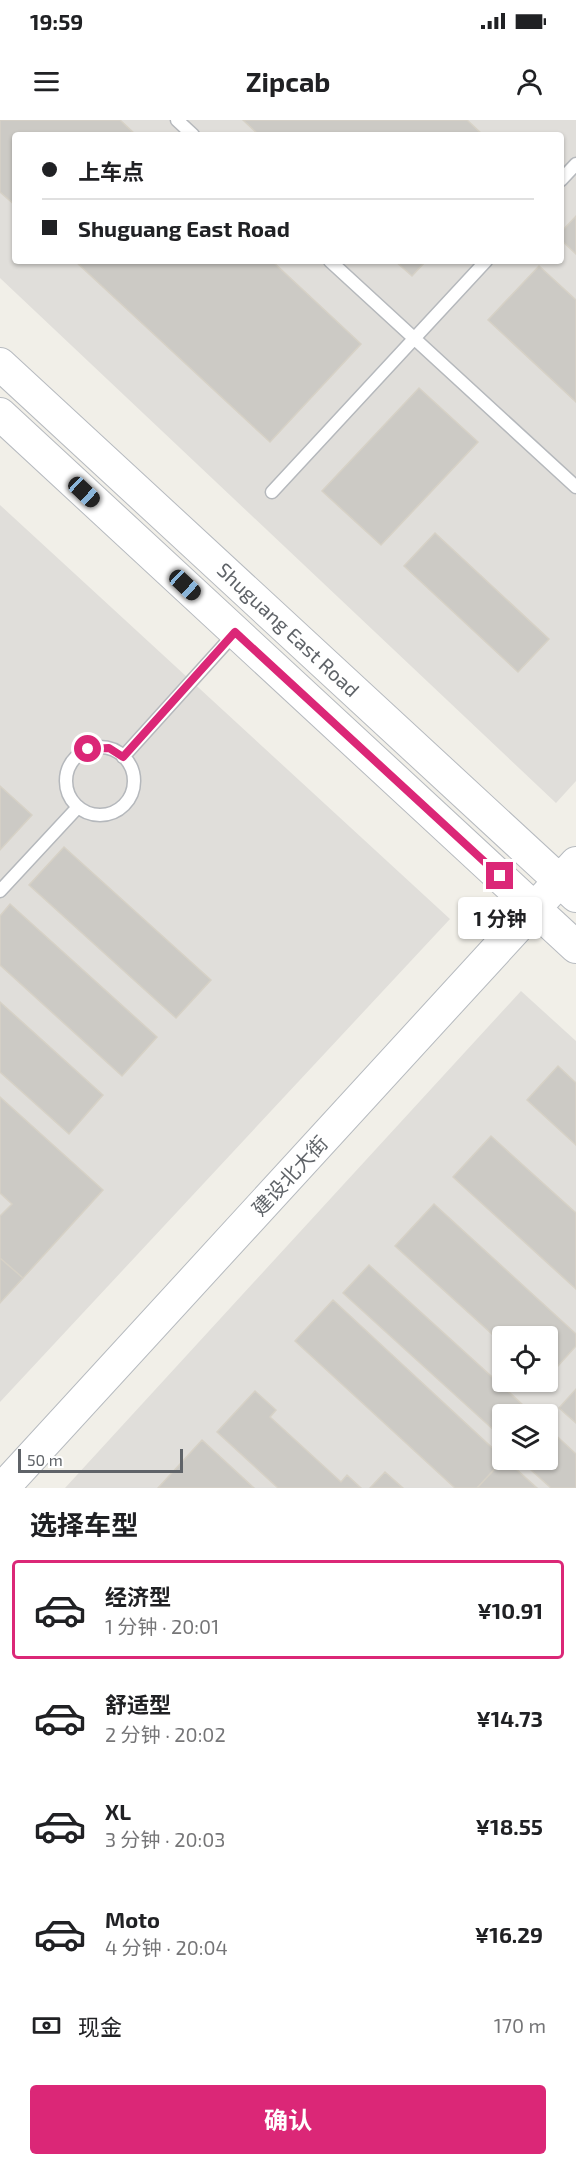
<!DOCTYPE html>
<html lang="zh">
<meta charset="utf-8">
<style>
body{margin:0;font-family:"Exo 2","Noto Sans SC",sans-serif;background:#f6f6f6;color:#202124;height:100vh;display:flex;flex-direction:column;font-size:22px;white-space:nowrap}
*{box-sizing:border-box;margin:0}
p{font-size:20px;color:#757577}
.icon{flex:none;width:33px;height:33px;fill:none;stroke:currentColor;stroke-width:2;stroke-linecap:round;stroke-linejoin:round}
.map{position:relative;height:1368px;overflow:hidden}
.panel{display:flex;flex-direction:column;background:#fff;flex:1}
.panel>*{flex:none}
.top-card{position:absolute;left:12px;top:12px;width:552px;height:132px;border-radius:6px;box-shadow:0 2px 4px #0004;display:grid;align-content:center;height:132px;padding:0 30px;background:#fff}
.controls{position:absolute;left:492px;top:1206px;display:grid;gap:12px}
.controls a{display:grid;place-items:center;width:66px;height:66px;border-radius:6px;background:#fff;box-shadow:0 2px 4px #0004;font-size:30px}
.scale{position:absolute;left:18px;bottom:15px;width:165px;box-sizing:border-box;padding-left:6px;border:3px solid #5f6368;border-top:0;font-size:16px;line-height:21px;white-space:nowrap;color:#5f6368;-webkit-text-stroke:4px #fff;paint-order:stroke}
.end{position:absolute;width:27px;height:27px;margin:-14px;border:8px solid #db2777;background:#fff;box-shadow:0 0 0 3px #fff}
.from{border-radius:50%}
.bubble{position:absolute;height:42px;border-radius:6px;background:#fff;box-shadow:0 2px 4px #0004;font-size:20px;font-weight:700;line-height:42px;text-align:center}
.car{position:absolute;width:18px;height:36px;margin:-18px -9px;border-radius:8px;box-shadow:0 0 4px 2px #0007;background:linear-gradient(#222 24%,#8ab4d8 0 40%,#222 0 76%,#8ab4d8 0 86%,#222 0)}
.top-card b{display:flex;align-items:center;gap:21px;height:57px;font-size:22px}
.top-card b+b{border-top:2px solid #e0e0e0}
.top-card i{width:15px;height:15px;background:#202124}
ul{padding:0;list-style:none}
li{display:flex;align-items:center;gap:18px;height:99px;margin:0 12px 9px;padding:0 18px;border:3px solid transparent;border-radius:6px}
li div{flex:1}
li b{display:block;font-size:22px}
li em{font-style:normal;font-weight:700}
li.current{border-color:#db2777}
li>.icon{width:54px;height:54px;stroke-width:1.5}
h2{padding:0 30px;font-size:27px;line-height:72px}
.pay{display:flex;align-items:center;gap:15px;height:66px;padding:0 30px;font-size:22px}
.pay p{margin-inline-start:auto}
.action{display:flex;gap:12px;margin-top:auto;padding:12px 30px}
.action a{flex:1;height:69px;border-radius:6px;background:#db2777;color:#fff;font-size:24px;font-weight:700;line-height:69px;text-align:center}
.status{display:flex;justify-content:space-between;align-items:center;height:42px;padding:0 30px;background:#fff;direction:ltr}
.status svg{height:16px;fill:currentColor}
header{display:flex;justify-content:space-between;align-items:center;height:78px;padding:0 30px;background:#fff;font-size:27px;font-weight:700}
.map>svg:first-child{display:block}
.industrial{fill:#e0deda;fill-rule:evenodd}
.building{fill:#cccac5;stroke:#d6d1c6;stroke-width:1.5}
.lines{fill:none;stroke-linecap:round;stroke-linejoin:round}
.lane-casing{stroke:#b5b8bc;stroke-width:15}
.secondary-casing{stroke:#b6babf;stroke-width:34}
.lane{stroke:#fff;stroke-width:12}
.secondary{stroke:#fff;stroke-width:32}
.route{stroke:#db2777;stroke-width:8}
.labels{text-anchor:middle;stroke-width:5;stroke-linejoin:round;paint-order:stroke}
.street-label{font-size:20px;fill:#5f6368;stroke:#fff}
</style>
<div class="status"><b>19:59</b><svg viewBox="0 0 49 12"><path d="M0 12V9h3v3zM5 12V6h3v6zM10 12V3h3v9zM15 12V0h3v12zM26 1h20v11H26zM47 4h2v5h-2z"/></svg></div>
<header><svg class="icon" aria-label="menu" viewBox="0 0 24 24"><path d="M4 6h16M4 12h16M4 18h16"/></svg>Zipcab<svg class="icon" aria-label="person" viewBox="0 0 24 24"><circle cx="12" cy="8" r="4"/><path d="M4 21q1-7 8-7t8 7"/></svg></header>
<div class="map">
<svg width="576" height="1368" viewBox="0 0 576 1368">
<rect width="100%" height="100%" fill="#f1efe8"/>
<path class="industrial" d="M 0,0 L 576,0 L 576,661 L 556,683 L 0,158 ZM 15,15 L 561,15 L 561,141 L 15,141 Z
M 0,385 L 450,799 L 0,1282 Z
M 521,871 L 576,921 L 576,1368 L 65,1368 ZM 502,1216 L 548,1216 L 548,1262 L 502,1262 ZM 502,1294 L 548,1294 L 548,1340 L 502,1340 Z"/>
<path class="building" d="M 0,0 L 120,0 L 136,15 L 15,15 L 15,85 L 0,72 Z
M 243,0 L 467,0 L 483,15 L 259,15 Z
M 576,96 L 576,134 L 561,120 L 561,112 Z
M 75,141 L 272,141 L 361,224 L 270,322 Z
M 395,141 L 426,141 L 412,156 Z
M 539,146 L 576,180 L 576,282 L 488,200 Z
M 419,268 L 478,322 L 381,425 L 322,371 Z
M 435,413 L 549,519 L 518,552 L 404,446 Z
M 0,666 L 32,695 L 0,730 Z
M 64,727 L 211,860 L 176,898 L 29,765 Z
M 10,784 L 157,917 L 122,956 L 0,845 L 0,796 Z
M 0,882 L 103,975 L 69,1014 L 0,952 Z
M 558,946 L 576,963 L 576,1025 L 527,980 Z
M 0,977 L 103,1070 L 23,1158 L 0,1138 L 0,1096 L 12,1084 L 0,1073 Z
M 491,1016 L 576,1093 L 576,1169 L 453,1057 Z
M 434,1084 L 576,1214 L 576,1226 L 548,1257 L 548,1216 L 502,1216 L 502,1223 L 395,1126 Z
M 0,1138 L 23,1158 L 0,1183 Z
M 369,1145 L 523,1285 L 514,1294 L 502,1294 L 502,1307 L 497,1313 L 343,1173 Z
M 333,1180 L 502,1337 L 503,1340 L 477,1368 L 455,1368 L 295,1221 Z
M 576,1269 L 576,1303 L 559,1288 Z
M 255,1271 L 276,1290 L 270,1297 L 341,1362 L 347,1355 L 361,1368 L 278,1368 L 217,1312 Z
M 548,1308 L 576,1334 L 576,1368 L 551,1368 L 520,1340 L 548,1340 Z
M 202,1320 L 254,1368 L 158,1368 Z
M 503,1340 L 506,1340 L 537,1368 L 477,1368 Z
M 385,1352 L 403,1368 L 370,1368 Z"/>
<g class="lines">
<g class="lane-casing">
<path id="lane" d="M 177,0 L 193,15
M 561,60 L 576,44
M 330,141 L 576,367
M 272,372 L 486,141
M66 661a34 34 0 1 1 68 0a34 34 0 1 1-68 0Z
M 123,637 L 235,513
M 0,771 L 78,687"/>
</g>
<g class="secondary-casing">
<path id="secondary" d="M 0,244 L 576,776
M 0,294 L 576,827
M 3,1368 L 576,743"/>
</g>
<use href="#lane" class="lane"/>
<use href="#secondary" class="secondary"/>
</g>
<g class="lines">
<path class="route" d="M 88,629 L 109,628 L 123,637 L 235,512 L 500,756"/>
</g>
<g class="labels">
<g class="street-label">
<text transform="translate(288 510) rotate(43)" y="7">Shuguang East Road</text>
<text transform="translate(290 1056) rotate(-47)" y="7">建设北大街</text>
</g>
</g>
</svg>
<div class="controls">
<a><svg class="icon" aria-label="locate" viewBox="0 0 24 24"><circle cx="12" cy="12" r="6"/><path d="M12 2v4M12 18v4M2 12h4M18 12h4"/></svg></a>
<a><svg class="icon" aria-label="layers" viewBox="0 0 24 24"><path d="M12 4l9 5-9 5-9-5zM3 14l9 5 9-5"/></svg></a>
</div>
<div class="scale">50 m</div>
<i class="end from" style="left:88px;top:629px"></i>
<i class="end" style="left:500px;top:756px"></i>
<div class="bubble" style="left:458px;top:777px;width:84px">1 分钟</div>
<i class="car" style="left:84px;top:372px;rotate:133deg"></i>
<i class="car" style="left:185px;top:465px;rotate:133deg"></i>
<div class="top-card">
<b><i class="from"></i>上车点</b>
<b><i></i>Shuguang East Road</b>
</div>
</div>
<section class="panel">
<h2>选择车型</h2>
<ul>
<li class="current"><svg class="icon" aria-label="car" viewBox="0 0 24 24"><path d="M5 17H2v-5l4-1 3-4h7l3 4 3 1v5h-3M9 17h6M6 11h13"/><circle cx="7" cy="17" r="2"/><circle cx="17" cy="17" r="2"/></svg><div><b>经济型</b><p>1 分钟 · 20:01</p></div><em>¥10.91</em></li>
<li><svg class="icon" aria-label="car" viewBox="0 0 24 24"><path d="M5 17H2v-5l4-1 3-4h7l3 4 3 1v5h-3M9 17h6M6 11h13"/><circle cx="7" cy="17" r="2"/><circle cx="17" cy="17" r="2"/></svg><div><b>舒适型</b><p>2 分钟 · 20:02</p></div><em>¥14.73</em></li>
<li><svg class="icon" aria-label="car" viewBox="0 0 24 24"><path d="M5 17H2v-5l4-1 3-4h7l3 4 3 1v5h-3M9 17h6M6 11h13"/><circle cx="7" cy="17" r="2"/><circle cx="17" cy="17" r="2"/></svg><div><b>XL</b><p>3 分钟 · 20:03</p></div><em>¥18.55</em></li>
<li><svg class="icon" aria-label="car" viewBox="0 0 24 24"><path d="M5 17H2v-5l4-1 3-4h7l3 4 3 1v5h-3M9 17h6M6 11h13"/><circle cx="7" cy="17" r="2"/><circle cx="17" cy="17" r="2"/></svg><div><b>Moto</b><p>4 分钟 · 20:04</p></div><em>¥16.29</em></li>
</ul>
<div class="pay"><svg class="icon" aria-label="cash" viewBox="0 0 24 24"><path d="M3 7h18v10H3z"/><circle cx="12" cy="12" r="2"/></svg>现金<p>170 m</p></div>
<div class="action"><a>确认</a></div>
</section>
